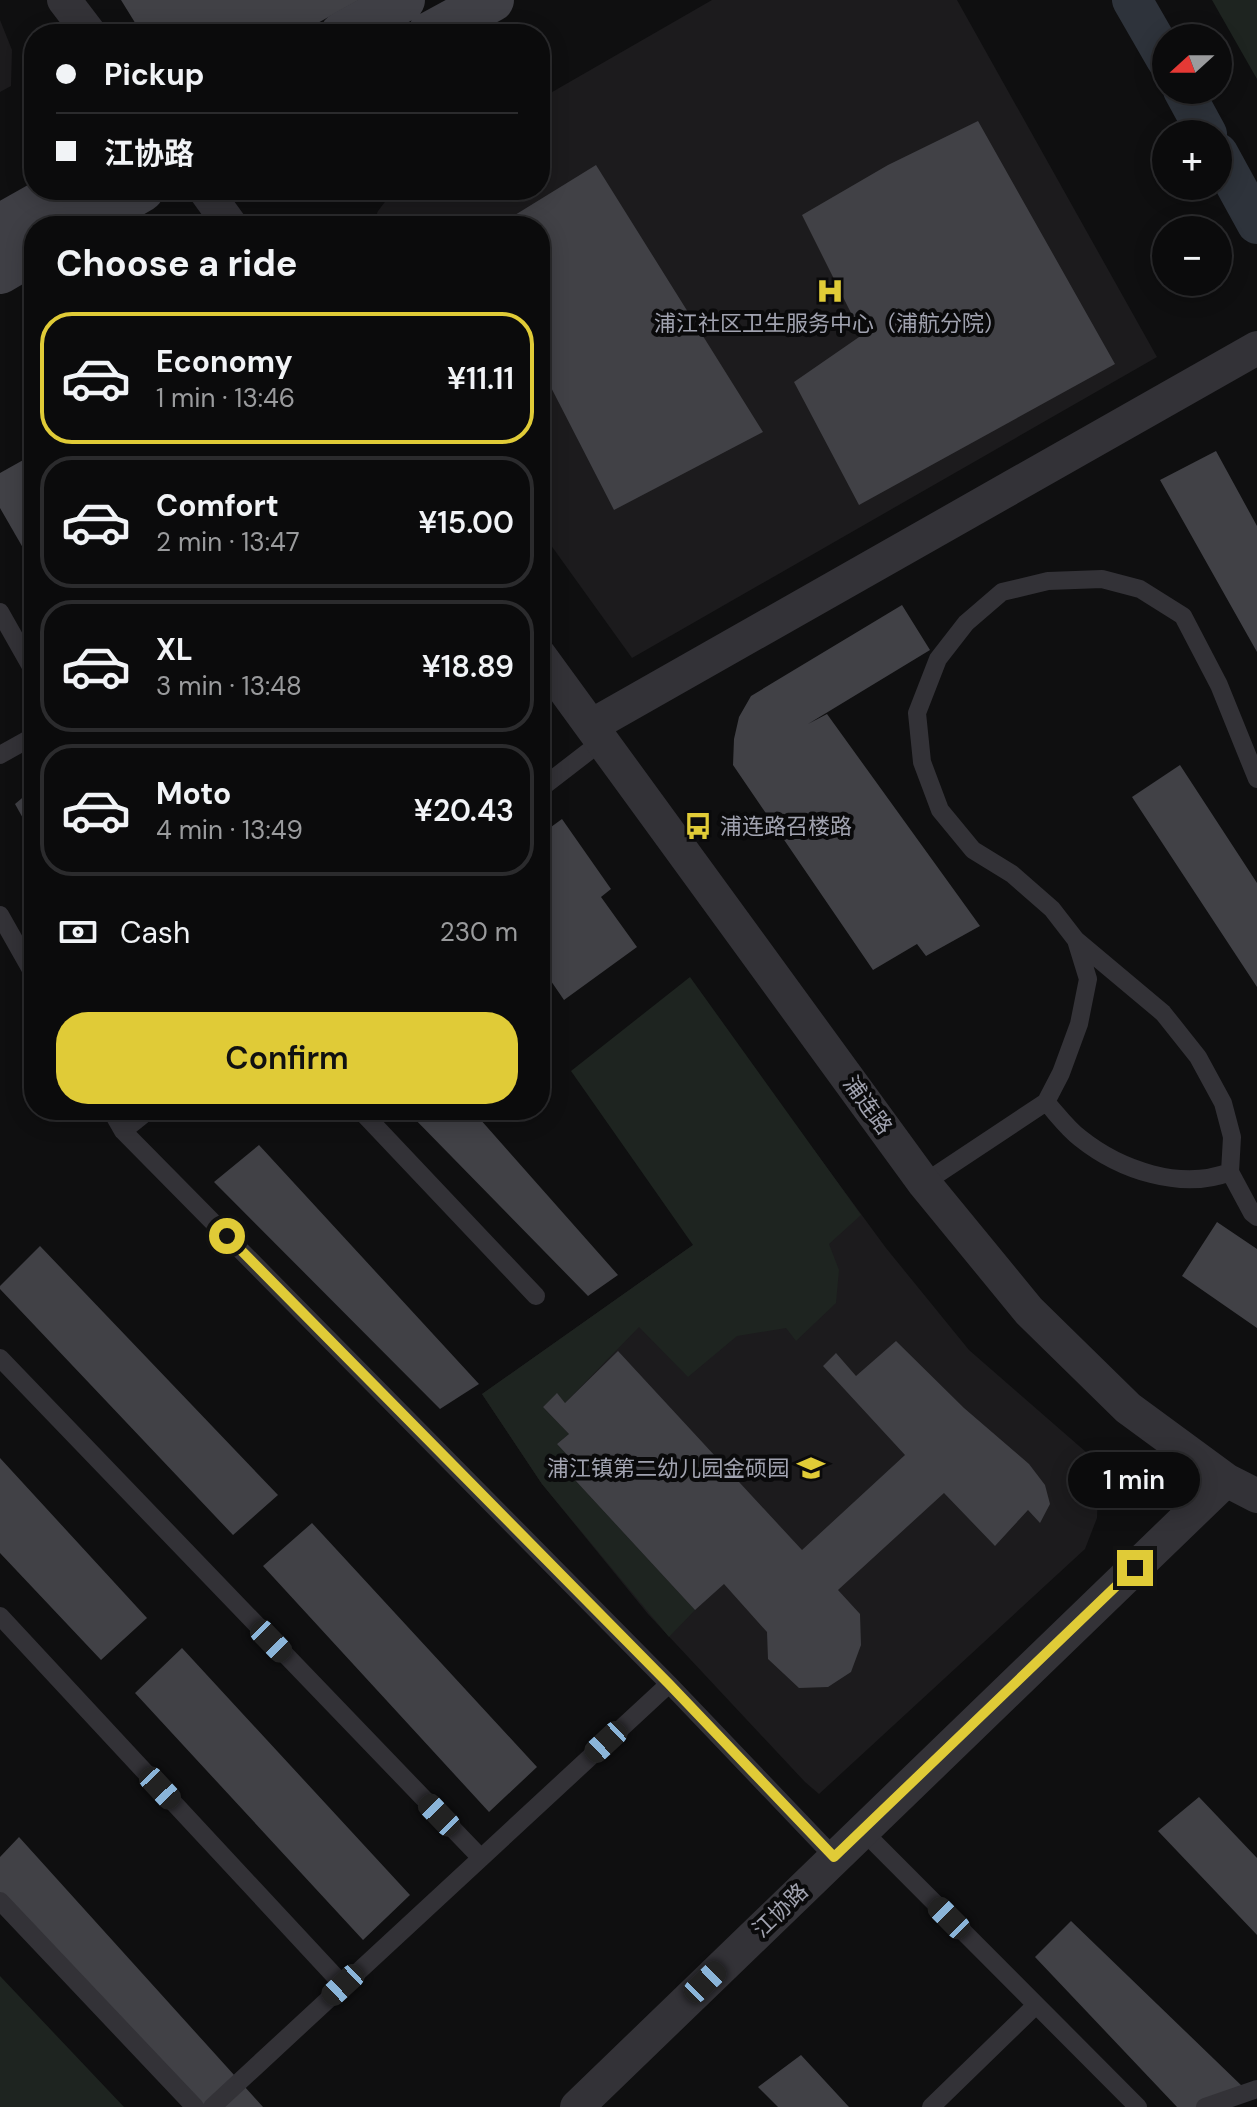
<!DOCTYPE html>
<meta charset="utf-8">
<style>
body{margin:0;font-family:"DM Sans","Noto Sans SC",sans-serif;background:#141415;color:#f1f3f6;height:100vh;display:flex;flex-direction:column;font-size:30px;white-space:nowrap}
*{box-sizing:border-box;margin:0}
p{font-size:26px;color:#9a9b9d}
.icon{flex:none;width:44px;height:44px;fill:none;stroke:currentColor;stroke-width:2;stroke-linecap:round;stroke-linejoin:round}
.map{position:relative;flex:1;overflow:hidden}
.drawer{position:absolute;left:24px;top:216px;width:526px;height:904px;display:flex;flex-direction:column;background:#0b0b0c;border-radius:32px;box-shadow:0 4px 20px #0003,0 0 0 2px #2b2b2d}
.drawer>*{flex:none}
.banner{position:absolute;left:24px;top:24px;width:526px;height:176px;border-radius:32px;box-shadow:0 4px 20px #0003,0 0 0 2px #2b2b2d;display:grid;align-content:center;height:176px;padding:0 32px;background:#0b0b0c}
.needle{width:52px;rotate:249deg}
.controls{position:absolute;left:1152px;top:24px;display:grid;gap:16px}
.controls a{display:grid;place-items:center;width:80px;height:80px;border-radius:50%;background:#0b0b0c;box-shadow:0 4px 20px #0003,0 0 0 2px #2b2b2d;font-size:40px}
.end{position:absolute;width:36px;height:36px;margin:-18px;border:10px solid #e0cb37;background:#111;box-shadow:0 0 0 4px #111}
.from{border-radius:50%}
.bubble{position:absolute;height:56px;border-radius:28px;background:#0b0b0c;box-shadow:0 4px 20px #0003,0 0 0 2px #2b2b2d;font-size:26px;font-weight:600;line-height:56px;text-align:center}
.car{position:absolute;width:24px;height:48px;margin:-24px -12px;border-radius:10px;box-shadow:0 0 6px 2px #0007;background:linear-gradient(#222 24%,#8ab4d8 0 40%,#222 0 76%,#8ab4d8 0 86%,#222 0)}
.banner b{display:flex;align-items:center;gap:28px;height:76px;font-size:30px}
.banner b+b{border-top:2px solid #2b2b2d}
.banner i{width:20px;height:20px;background:#f1f3f6}
ul{padding:0;list-style:none}
li{display:flex;align-items:center;gap:24px;height:132px;margin:0 16px 12px;padding:0 16px;border:4px solid #2b2b2d;border-radius:32px}
li div{flex:1}
li b{display:block;font-size:30px}
li em{font-style:normal;font-weight:600}
li.active{border-color:#e0cb37}
li>.icon{width:72px;height:72px;stroke-width:1.5}
h2{padding:0 32px;font-size:36px;line-height:96px}
.pay{display:flex;align-items:center;gap:20px;height:88px;padding:0 32px;font-size:30px}
.pay p{margin-inline-start:auto}
.cta{display:flex;gap:16px;margin-top:auto;padding:16px 32px}
.cta a{flex:1;height:92px;border-radius:32px;background:#e0cb37;color:#111;font-size:32px;font-weight:600;line-height:92px;text-align:center}
.map>svg:first-child{display:block}
.built{fill:#1c1b1d}
.green{fill:#1e2420}
.lines{fill:none;stroke-linecap:round;stroke-linejoin:round}
.canal{stroke:#2e333b;stroke-width:40}
.building{fill:#414146}
.lane{stroke:#333237;stroke-width:18}
.street{stroke:#333237;stroke-width:34}
.secondary{stroke:#3f3f45;stroke-width:44}
.route{stroke:#e0cb37;stroke-width:10}
.labels{text-anchor:middle;stroke-width:8;stroke-linejoin:round;paint-order:stroke}
.poi-label{font-size:22px;fill:#a1a3b0;stroke:#0a0a0b}
.street-label{font-size:22px;fill:#a1a3b0;stroke:#0a0a0b}
</style>
<div class="map">
<svg width="1257" height="2107" viewBox="0 0 1257 2107">
<rect width="100%" height="100%" fill="#0f0f10"/>
<path class="built" d="M 712,0 L 957,0 L 1157,357 L 632,658 L 540,530 L 540,226 L 372,226 L 378,211 L 394,190 L 540,190 L 540,99 Z
M 0,20 L 12,50 L 11,86 L 0,92 Z
M 814,1150 L 886,1248 L 969,1350 L 1086,1452 L 1098,1491 L 1097,1518 L 1085,1549 L 819,1794 L 805,1782 L 648,1614 L 542,1484 L 482,1394 L 693,1245 Z"/>
<path class="green" d="M 1212,0 L 1257,0 L 1257,79 Z
M 690,977 L 861,1215 L 829,1244 L 839,1270 L 836,1303 L 796,1341 L 786,1328 L 737,1336 L 688,1377 L 639,1327 L 565,1403 L 557,1394 L 543,1407 L 569,1434 L 557,1444 L 584,1473 L 575,1480 L 695,1610 L 669,1637 L 542,1484 L 482,1394 L 693,1245 L 571,1071 Z
M 0,1976 L 124,2107 L 0,2107 Z"/>
<g class="lines">
<path class="canal" d="M 1132,0 L 1166,59
M 1183,90 L 1207,134
M 1218,153 L 1257,224"/>
</g>
<path class="building" d="M 121,0 L 359,0 L 298,34 L 142,34 Z
M 978,121 L 1115,364 L 859,505 L 794,382 L 862,335 L 802,215 L 888,165 Z
M 596,165 L 763,432 L 614,510 L 540,366 L 540,226 L 497,226 Z
M 1216,451 L 1257,526 L 1257,652 L 1160,480 Z
M 25,459 L 34,477 L 34,567 L 0,508 L 0,473 Z
M 902,605 L 930,650 L 808,724 L 827,714 L 980,926 L 926,956 L 917,944 L 873,970 L 733,765 L 734,739 L 739,717 L 751,696 Z
M 1180,765 L 1257,883 L 1257,987 L 1132,797 Z
M 34,788 L 34,838 L 15,804 Z
M 562,819 L 611,889 L 601,897 L 637,947 L 564,1000 L 540,965 L 540,835 Z
M 406,1110 L 472,1110 L 618,1275 L 588,1296 Z
M 259,1145 L 479,1384 L 440,1409 L 214,1182 Z
M 1217,1222 L 1257,1249 L 1257,1328 L 1182,1276 Z
M 40,1246 L 278,1495 L 233,1535 L 0,1289 L 0,1286 Z
M 896,1341 L 964,1408 L 1029,1464 L 1045,1485 L 1050,1504 L 1040,1523 L 1028,1510 L 995,1546 L 944,1493 L 838,1590 L 860,1614 L 861,1645 L 851,1672 L 828,1687 L 799,1688 L 768,1659 L 767,1632 L 724,1584 L 695,1610 L 575,1480 L 584,1473 L 557,1444 L 569,1434 L 543,1407 L 557,1393 L 565,1403 L 618,1351 L 802,1550 L 905,1455 L 823,1366 L 836,1353 L 856,1376 Z
M 0,1458 L 147,1618 L 101,1660 L 0,1553 Z
M 312,1523 L 537,1767 L 489,1812 L 263,1566 Z
M 182,1648 L 410,1895 L 363,1940 L 135,1693 Z
M 1199,1797 L 1257,1858 L 1257,1935 L 1158,1831 Z
M 19,1837 L 263,2107 L 190,2107 L 0,1901 L 0,1857 Z
M 1071,1921 L 1243,2087 L 1219,2107 L 1177,2107 L 1035,1957 Z
M 801,2055 L 849,2107 L 778,2107 L 758,2087 Z"/>
<g class="lines">
<path class="lane" d="M 0,612 L 34,672
M 0,755 L 34,736
M 1257,779 L 1219,685 L 1183,616 L 1140,589 L 1102,579 L 1048,581 L 1002,592 L 966,623 L 938,659 L 917,713 L 922,762 L 940,810 L 973,850 L 1012,874 L 1052,909 L 1076,940 L 1163,1013 L 1198,1057 L 1223,1103 L 1232,1137 L 1230,1172 L 1252,1213 L 1257,1217
M 540,789 L 602,741
M 0,915 L 34,975
M 1046,1102 C 1057,1114 1067,1128 1080,1138 C 1120,1170 1181,1191 1230,1172
M 111,1110 L 123,1131
M 149,1110 L 123,1131 L 669,1684 L 834,1857
M 360,1110 L 536,1296
M 924,1183 L 1046,1102 L 1061,1073 L 1079,1024 L 1088,979 L 1076,940
M 0,1358 L 481,1858
M 0,1616 L 343,1985
M 862,1830 L 1138,2107
M 0,1901 L 195,2107
M 212,2107 L 669,1684
M 931,2107 L 1036,2005
M 1205,2107 L 1257,2089"/>
<path class="street" d="M 64,0 L 90,34
M 205,190 L 231,226
M 540,656 L 924,1183 L 1029,1311 L 1128,1408 L 1226,1480 L 1257,1496
M 591,726 L 1257,348
M 577,2107 L 1226,1480"/>
<path class="secondary" d="M 342,34 L 403,0
M 429,34 L 492,0
M 0,226 L 64,190
M 80,226 L 142,190
M 0,272 L 34,252"/>
</g>
<g class="lines">
<path class="route" d="M 227,1236 L 669,1684 L 834,1857 L 1135,1568"/>
</g>
<defs>
<g id="hospital-bare" transform="scale(2.16)"><path d="M-5-5h3v3.5h4V-5h3V5h-3V1.5h-4V5h-3Z" fill="#e0cb37" stroke="#0a0a0b" stroke-width="2.5" paint-order="stroke"/></g>
<g id="bus-bare" transform="scale(2.16)"><path d="M-5-6H5V4H4V6H2V4H-2V6H-4V4H-5ZM-3.5-4V0h7V-4ZM-3.5 1.2v1.5H-2V1.2ZM2 1.2v1.5H3.5V1.2Z" fill="#e0cb37" stroke="#0a0a0b" stroke-width="2.5" paint-order="stroke"/></g>
<g id="school-bare" transform="scale(2.16)"><path d="M0-5L7-2L0 1L-7-2ZM-4 1L0 2.5L4 1V4Q0 6-4 4Z" fill="#e0cb37" stroke="#0a0a0b" stroke-width="2.5" paint-order="stroke"/></g>
</defs>
<g fill-rule="evenodd">
<use href="#hospital-bare" x="830" y="291"/>
<use href="#bus-bare" x="698" y="826"/>
<use href="#school-bare" x="811" y="1468"/>
</g>
<g class="labels">
<g class="poi-label">
<text x="830" y="331">浦江社区卫生服务中心（浦航分院）</text>
<text x="720" y="834" text-anchor="start">浦连路召楼路</text>
<text x="789" y="1476" text-anchor="end">浦江镇第二幼儿园金硕园</text>
</g>
<g class="street-label">
<text transform="translate(868 1105) rotate(54)" y="8">浦连路</text>
<text transform="translate(780 1910) rotate(-44)" y="8">江协路</text>
</g>
</g>
</svg>
<div class="controls">
<a><svg class="needle" viewBox="-14 -14 28 28"><path d="M0-13l5 13h-10z" fill="#e53935"/><path d="M0 13l5-13h-10z" fill="#9a9b9d"/></svg></a>
<a>+</a>
<a>−</a>
</div>
<i class="end from" style="left:227px;top:1236px"></i>
<i class="end" style="left:1135px;top:1568px"></i>
<div class="bubble" style="left:1068px;top:1452px;width:132px">1 min</div>
<i class="car" style="left:271px;top:1641px;rotate:136deg"></i>
<i class="car" style="left:606px;top:1742px;rotate:227deg"></i>
<i class="car" style="left:160px;top:1788px;rotate:137deg"></i>
<i class="car" style="left:439px;top:1815px;rotate:316deg"></i>
<i class="car" style="left:949px;top:1918px;rotate:315deg"></i>
<i class="car" style="left:705px;top:1982px;rotate:46deg"></i>
<i class="car" style="left:343px;top:1985px;rotate:227deg"></i>
<div class="banner">
<b><i class="from"></i>Pickup</b>
<b><i></i>江协路</b>
</div>
<section class="drawer">
<h2>Choose a ride</h2>
<ul>
<li class="active"><svg class="icon" aria-label="car" viewBox="0 0 24 24"><path d="M5 17H2v-5l4-1 3-4h7l3 4 3 1v5h-3M9 17h6M6 11h13"/><circle cx="7" cy="17" r="2"/><circle cx="17" cy="17" r="2"/></svg><div><b>Economy</b><p>1 min · 13:46</p></div><em>¥11.11</em></li>
<li><svg class="icon" aria-label="car" viewBox="0 0 24 24"><path d="M5 17H2v-5l4-1 3-4h7l3 4 3 1v5h-3M9 17h6M6 11h13"/><circle cx="7" cy="17" r="2"/><circle cx="17" cy="17" r="2"/></svg><div><b>Comfort</b><p>2 min · 13:47</p></div><em>¥15.00</em></li>
<li><svg class="icon" aria-label="car" viewBox="0 0 24 24"><path d="M5 17H2v-5l4-1 3-4h7l3 4 3 1v5h-3M9 17h6M6 11h13"/><circle cx="7" cy="17" r="2"/><circle cx="17" cy="17" r="2"/></svg><div><b>XL</b><p>3 min · 13:48</p></div><em>¥18.89</em></li>
<li><svg class="icon" aria-label="car" viewBox="0 0 24 24"><path d="M5 17H2v-5l4-1 3-4h7l3 4 3 1v5h-3M9 17h6M6 11h13"/><circle cx="7" cy="17" r="2"/><circle cx="17" cy="17" r="2"/></svg><div><b>Moto</b><p>4 min · 13:49</p></div><em>¥20.43</em></li>
</ul>
<div class="pay"><svg class="icon" aria-label="cash" viewBox="0 0 24 24"><path d="M3 7h18v10H3z"/><circle cx="12" cy="12" r="2"/></svg>Cash<p>230 m</p></div>
<div class="cta"><a>Confirm</a></div>
</section>
</div>
